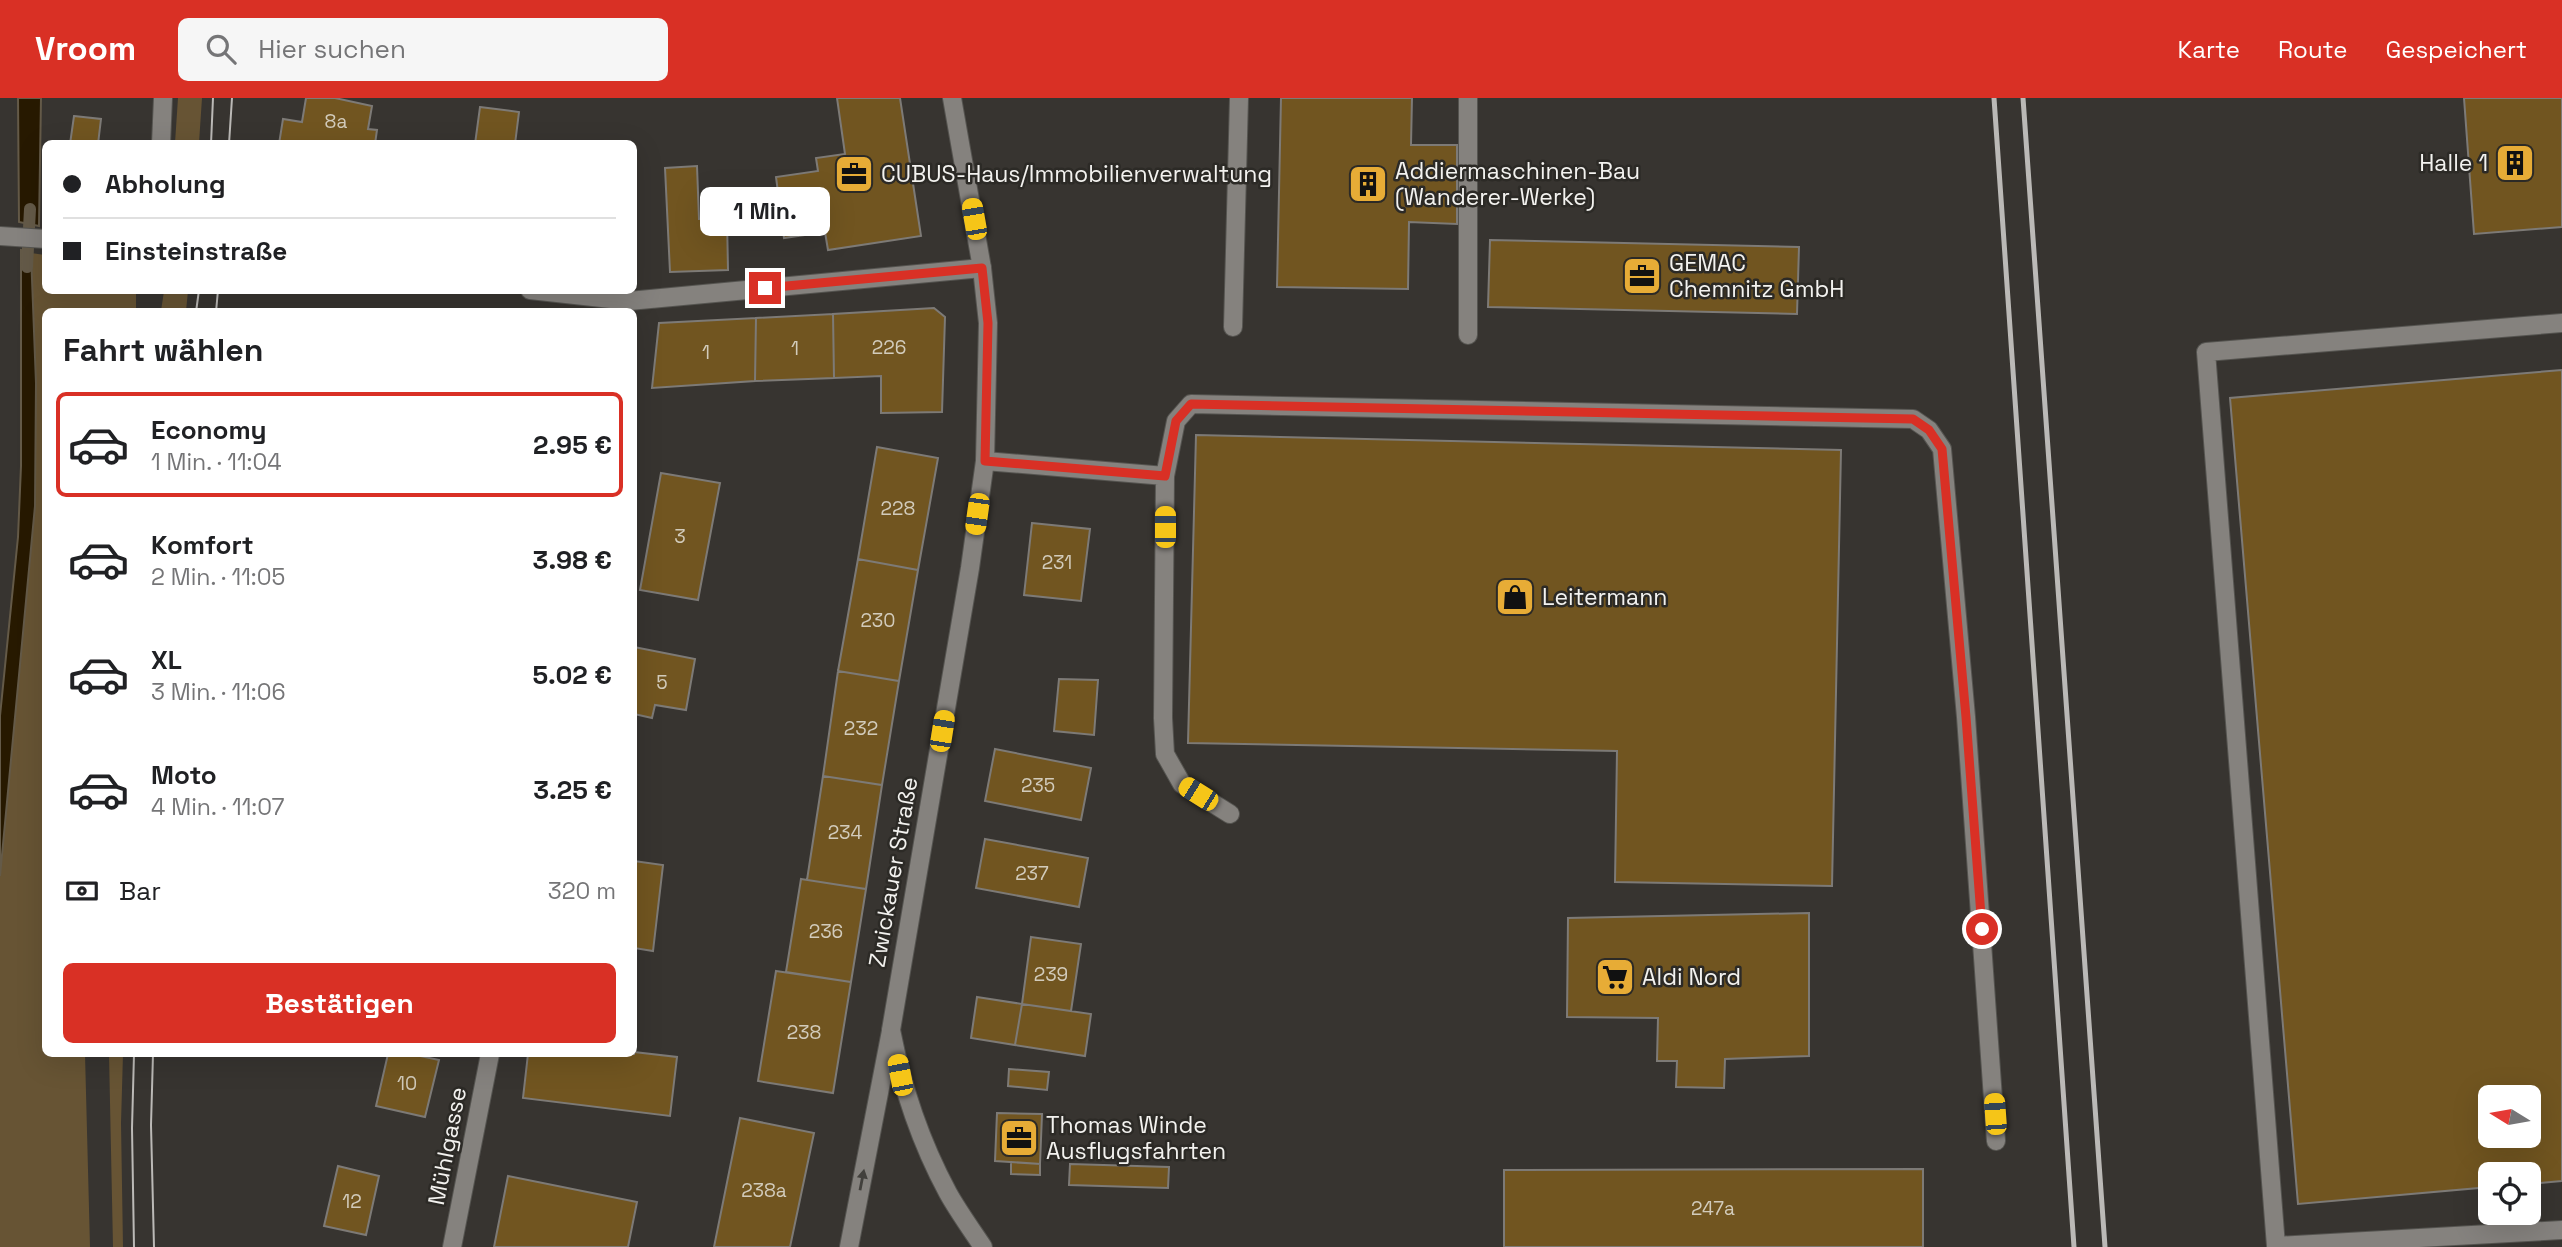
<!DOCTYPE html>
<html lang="de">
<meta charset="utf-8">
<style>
body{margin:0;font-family:"Space Grotesk",sans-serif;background:#f6f6f6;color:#202124;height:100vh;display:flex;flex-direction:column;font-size:26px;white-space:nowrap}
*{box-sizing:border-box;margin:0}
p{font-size:23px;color:#757577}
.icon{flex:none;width:38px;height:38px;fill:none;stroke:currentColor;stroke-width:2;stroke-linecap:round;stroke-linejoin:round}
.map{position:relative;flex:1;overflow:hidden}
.details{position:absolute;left:42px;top:210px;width:595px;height:749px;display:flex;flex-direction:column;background:#fff;border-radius:10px;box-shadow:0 7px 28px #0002}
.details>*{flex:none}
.guide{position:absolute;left:42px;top:42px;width:595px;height:154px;border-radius:10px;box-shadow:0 7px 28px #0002;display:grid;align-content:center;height:154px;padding:0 21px;background:#fff}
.needle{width:46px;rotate:281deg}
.fabs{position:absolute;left:2478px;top:987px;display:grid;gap:14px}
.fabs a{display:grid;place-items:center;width:63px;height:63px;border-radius:10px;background:#fff;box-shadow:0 7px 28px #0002;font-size:35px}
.end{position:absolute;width:32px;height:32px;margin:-16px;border:9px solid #d93025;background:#fff;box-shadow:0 0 0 4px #fff}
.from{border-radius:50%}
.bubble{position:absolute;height:49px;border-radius:10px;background:#fff;box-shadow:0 7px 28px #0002;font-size:23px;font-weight:700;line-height:49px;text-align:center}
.car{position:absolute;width:21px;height:42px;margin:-21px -10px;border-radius:9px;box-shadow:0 0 5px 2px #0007;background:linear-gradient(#f5c518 24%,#345 0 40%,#f5c518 0 76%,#345 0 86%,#f5c518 0)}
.guide b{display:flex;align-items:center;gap:24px;height:66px;font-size:26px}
.guide b+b{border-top:2px solid #e0e0e0}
.guide i{width:18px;height:18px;background:#202124}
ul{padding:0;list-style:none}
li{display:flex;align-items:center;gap:21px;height:105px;margin:0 14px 10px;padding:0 7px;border:4px solid transparent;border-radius:10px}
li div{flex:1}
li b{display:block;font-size:26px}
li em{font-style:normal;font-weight:700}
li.on{border-color:#d93025}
li>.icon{width:63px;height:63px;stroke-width:1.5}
h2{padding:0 21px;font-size:32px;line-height:84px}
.pay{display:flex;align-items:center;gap:18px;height:77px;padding:0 21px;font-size:26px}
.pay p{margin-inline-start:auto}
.action{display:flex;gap:14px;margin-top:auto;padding:14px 21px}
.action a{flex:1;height:80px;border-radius:10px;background:#d93025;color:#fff;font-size:28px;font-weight:700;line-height:80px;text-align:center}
header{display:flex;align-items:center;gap:42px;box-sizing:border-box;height:98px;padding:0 35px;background:#d93025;color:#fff}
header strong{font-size:33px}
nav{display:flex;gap:38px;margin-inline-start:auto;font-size:24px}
.search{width:490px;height:63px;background:#f6f6f6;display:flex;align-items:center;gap:18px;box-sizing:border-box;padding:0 24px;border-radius:10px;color:#757577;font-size:26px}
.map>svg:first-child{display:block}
.green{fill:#675434}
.water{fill:#271900;stroke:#645a48;stroke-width:2}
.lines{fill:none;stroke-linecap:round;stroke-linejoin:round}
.stream{stroke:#645a48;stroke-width:12}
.building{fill:#715520;stroke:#7d7a76;stroke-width:2;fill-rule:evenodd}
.lane-casing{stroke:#555450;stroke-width:20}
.street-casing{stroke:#555450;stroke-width:20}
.secondary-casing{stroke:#555450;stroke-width:20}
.lane{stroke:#85827e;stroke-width:18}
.street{stroke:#85827e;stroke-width:18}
.secondary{stroke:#85827e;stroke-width:18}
.tram{stroke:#bbb9b6;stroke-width:2}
.rail{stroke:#bbb9b6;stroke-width:5}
.oneway{fill:#42403c}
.route{stroke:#d93025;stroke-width:9}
.labels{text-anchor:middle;stroke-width:5;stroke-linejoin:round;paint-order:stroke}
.number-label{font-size:19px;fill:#d2cbbb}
.poi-label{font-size:23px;fill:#f3f2ef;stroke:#2c2a26;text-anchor:start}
.street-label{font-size:23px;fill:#f3f2ef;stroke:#2c2a26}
</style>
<header>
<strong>Vroom</strong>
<div class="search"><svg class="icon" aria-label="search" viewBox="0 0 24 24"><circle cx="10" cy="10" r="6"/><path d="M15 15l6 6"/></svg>Hier suchen</div>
<nav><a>Karte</a><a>Route</a><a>Gespeichert</a></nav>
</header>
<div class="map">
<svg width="2562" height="1149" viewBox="0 0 2562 1149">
<rect width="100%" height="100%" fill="#373430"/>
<path class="green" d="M 178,0 L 202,0 L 199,45 L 175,45 Z
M 31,155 L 45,157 L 46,192 L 136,193 L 136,213 L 46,214 L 46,956 L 85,956 L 90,1149 L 0,1149 L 0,778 L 35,407 L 36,285 Z
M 164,193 L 188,193 L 186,213 L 161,213 Z
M 109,956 L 123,956 L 121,1025 L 123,1149 L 113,1149 Z"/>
<path class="water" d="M 18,0 L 41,0 L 39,128 L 19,124 Z
M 21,152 L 31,155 L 36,285 L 35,408 L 0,778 L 0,618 L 18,439 L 21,368 Z"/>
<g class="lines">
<path class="stream" d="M 27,169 L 30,111"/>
</g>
<path class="building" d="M 306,0 L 335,0 L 372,8 L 368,31 L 377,32 L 375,46 L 279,46 L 283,21 L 302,24 Z
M 837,0 L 900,0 L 921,138 L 828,152 L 825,134 L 784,140 L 776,79 L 818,73 L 816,60 L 845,56 Z
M 1281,0 L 1412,0 L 1411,47 L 1457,47 L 1457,126 L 1409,124 L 1408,191 L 1277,189 Z
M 2464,0 L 2562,0 L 2562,129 L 2474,136 Z
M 480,9 L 519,14 L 515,46 L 475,46 Z
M 74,18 L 101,21 L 98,46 L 70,46 Z
M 697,68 L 699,121 L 727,120 L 728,172 L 670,174 L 665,70 Z
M 1490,142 L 1799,149 L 1797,216 L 1488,209 Z
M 934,210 L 945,219 L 942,314 L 881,315 L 881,278 L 834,280 L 833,216 Z
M 833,216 L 834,280 L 755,283 L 756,220 Z
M 756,220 L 755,283 L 652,290 L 659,225 Z
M 2562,272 L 2562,1083 L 2529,1086 L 2529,1076 L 2490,1076 L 2490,1089 L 2298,1106 L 2230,300 ZM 2490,999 L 2529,999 L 2529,1038 L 2490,1038 Z
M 1196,337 L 1841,352 L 1832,788 L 1615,784 L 1617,653 L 1188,645 Z
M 877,349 L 938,360 L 918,472 L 858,461 Z
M 661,375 L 720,385 L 698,502 L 640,492 Z
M 1032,425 L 1090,431 L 1081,503 L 1024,497 Z
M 858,461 L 918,472 L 899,583 L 838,573 Z
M 634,549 L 695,561 L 686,612 L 655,607 L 652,620 L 634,616 Z
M 838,573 L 899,583 L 882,687 L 823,678 Z
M 1059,581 L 1098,582 L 1094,637 L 1054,633 Z
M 995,651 L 1091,670 L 1081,722 L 985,703 Z
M 823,678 L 882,687 L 866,791 L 807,782 Z
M 985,741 L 1088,760 L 1079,809 L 976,790 Z
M 634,763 L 663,767 L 653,853 L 634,850 Z
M 801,781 L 866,791 L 851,884 L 786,874 Z
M 1809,815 L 1809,958 L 1725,961 L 1724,990 L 1676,989 L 1677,963 L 1657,963 L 1658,920 L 1567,919 L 1568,820 Z
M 1031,839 L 1081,846 L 1071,913 L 1022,906 Z
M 776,873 L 851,884 L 833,995 L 758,983 Z
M 977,899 L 1022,906 L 1015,947 L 971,940 Z
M 1022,906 L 1091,916 L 1085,958 L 1015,947 Z
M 634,954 L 677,959 L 670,1018 L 523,1000 L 528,956 L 634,956 Z
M 388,956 L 411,956 L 439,962 L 425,1019 L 376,1008 Z
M 1009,971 L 1049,974 L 1047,992 L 1008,988 Z
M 997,1015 L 1042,1016 L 1040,1066 L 995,1063 Z
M 740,1020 L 814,1035 L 790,1149 L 714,1149 Z
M 1011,1064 L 1040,1066 L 1040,1077 L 1011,1076 Z
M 1070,1066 L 1169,1069 L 1168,1090 L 1069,1087 Z
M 338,1068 L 379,1078 L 366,1137 L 324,1128 Z
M 1923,1071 L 1923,1149 L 1504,1149 L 1504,1072 Z
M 508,1078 L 637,1104 L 628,1149 L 494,1149 Z"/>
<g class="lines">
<g class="lane-casing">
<path id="lane" d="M 161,46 L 163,0
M 0,138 L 46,141
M 2562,225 L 2206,254 L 2276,1148 L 2562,1132
M 1233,229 L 1239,0
M 1468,237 L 1468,0
M 985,363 L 1165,378
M 1230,716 L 1182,686 L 1165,656 L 1163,620 L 1165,378 L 1176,323 L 1191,306 L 1913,321 L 1929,332 L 1942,351 L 1966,619 L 1996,1043"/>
</g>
<g class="street-casing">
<path id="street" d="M 530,192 L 629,203 L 982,170
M 452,1149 L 490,956
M 849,1149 L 891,933"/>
</g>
<g class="secondary-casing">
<path id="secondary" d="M 952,0 L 982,170 L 988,225 L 985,363 L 970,470 L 891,932 C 902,989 920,1043 948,1095 C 958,1113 971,1131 983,1149"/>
</g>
<use href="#lane" class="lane"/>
<use href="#street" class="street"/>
<use href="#secondary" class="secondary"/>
<path class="tram" d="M 211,46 L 213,0
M 229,46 L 232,0
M 196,214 L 199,192
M 216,214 L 218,192
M 134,956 L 132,1030 L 134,1149
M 153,956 L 151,1027 L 154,1149"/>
<path class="rail" d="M 1994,0 L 2074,1149
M 2023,0 L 2105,1149"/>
</g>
<defs><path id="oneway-solid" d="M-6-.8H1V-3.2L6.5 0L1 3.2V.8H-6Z" transform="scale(1.75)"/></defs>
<use class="oneway" href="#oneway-solid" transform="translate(862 1082) rotate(-79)"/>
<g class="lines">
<path class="route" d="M 765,190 L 982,170 L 988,225 L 985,363 L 1165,378 L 1176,323 L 1191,306 L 1913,321 L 1929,332 L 1942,351 L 1966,619 L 1982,831"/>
</g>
<defs>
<g id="building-square" transform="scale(2.0125)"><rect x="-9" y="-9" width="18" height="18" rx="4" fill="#e7ac36" stroke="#2c2a26"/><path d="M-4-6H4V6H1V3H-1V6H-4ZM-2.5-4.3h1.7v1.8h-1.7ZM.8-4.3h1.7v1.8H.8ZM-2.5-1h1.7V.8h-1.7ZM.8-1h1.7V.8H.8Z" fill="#111"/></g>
<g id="office-square" transform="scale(2.0125)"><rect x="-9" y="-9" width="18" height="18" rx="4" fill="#e7ac36" stroke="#2c2a26"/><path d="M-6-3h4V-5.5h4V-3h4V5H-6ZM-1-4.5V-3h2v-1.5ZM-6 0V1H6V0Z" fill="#111"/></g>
<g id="shop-square" transform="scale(2.0125)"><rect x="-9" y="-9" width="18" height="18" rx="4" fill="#e7ac36" stroke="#2c2a26"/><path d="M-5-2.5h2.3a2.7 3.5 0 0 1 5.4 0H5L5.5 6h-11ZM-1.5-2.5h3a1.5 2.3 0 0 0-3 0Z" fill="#111"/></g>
<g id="supermarket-square" transform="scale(2.0125)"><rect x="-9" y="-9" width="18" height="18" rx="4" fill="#e7ac36" stroke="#2c2a26"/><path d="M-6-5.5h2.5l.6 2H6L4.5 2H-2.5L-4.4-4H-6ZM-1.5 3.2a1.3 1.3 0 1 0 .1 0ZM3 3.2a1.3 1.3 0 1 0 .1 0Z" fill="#111"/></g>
</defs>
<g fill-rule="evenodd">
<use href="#building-square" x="2515" y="65"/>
<use href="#office-square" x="854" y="76"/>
<use href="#building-square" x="1368" y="86"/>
<use href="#office-square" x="1642" y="178"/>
<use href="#shop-square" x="1515" y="499"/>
<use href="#supermarket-square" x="1615" y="879"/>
<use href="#office-square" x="1019" y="1040"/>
</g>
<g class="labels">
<g class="number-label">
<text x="336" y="30">8a</text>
<text x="889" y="256">226</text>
<text x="795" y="257">1</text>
<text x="706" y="261">1</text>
<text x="898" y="417">228</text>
<text x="680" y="445">3</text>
<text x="1057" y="471">231</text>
<text x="878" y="529">230</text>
<text x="662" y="591">5</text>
<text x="861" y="637">232</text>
<text x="1038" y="694">235</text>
<text x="845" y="741">234</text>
<text x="1032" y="782">237</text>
<text x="826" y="840">236</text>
<text x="1051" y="883">239</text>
<text x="804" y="941">238</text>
<text x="407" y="992">10</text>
<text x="764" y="1099">238a</text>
<text x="352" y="1110">12</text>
<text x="1713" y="1117">247a</text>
</g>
<g class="poi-label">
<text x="2488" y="73" text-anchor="end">Halle 1</text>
<text x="1395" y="81">Addiermaschinen-Bau<tspan x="1395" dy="26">(Wanderer-Werke)</tspan></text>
<text x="881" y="84">CUBUS-Haus/Immobilienverwaltung</text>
<text x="1669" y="173">GEMAC<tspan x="1669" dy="26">Chemnitz GmbH</tspan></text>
<text x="1542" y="507">Leitermann</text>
<text x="1642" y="887">Aldi Nord</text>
<text x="1046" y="1035">Thomas Winde<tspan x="1046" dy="26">Ausflugsfahrten</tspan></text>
</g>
<g class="street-label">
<text transform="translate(893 774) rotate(-80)" y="8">Zwickauer Straße</text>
<text transform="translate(447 1048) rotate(-79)" y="8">Mühlgasse</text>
</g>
</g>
</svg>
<div class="fabs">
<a><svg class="needle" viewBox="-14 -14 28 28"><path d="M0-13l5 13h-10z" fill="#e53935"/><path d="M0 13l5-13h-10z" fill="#757577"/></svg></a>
<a><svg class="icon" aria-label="locate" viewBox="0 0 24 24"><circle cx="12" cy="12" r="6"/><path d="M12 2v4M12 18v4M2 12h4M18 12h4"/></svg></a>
</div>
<i class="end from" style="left:1982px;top:831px"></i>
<i class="end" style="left:765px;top:190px"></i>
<div class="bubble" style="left:700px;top:89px;width:130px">1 Min.</div>
<i class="car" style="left:974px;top:121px;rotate:350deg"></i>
<i class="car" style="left:977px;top:416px;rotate:188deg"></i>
<i class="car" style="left:1165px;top:429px;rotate:0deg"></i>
<i class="car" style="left:942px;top:633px;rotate:9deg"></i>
<i class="car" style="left:1198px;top:696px;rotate:302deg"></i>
<i class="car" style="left:900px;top:977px;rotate:349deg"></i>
<i class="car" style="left:1995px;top:1016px;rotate:356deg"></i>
<div class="guide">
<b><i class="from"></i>Abholung</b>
<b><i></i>Einsteinstraße</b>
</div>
<section class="details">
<h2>Fahrt wählen</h2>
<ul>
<li class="on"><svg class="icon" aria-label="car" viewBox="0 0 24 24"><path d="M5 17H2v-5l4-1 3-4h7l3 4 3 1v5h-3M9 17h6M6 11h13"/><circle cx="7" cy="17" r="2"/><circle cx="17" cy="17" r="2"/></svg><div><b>Economy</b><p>1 Min. · 11:04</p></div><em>2.95 €</em></li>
<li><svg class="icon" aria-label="car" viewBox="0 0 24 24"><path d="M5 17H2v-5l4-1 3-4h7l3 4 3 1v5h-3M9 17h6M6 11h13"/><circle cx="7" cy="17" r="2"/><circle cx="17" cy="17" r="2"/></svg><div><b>Komfort</b><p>2 Min. · 11:05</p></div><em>3.98 €</em></li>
<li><svg class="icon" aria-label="car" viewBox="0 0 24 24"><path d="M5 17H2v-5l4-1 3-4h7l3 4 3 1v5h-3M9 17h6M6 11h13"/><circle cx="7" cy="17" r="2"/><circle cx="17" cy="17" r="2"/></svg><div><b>XL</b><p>3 Min. · 11:06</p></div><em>5.02 €</em></li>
<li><svg class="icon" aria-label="car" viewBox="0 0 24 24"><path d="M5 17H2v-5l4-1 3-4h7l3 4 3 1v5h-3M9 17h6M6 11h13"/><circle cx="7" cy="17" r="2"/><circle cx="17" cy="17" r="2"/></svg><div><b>Moto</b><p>4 Min. · 11:07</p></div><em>3.25 €</em></li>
</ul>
<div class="pay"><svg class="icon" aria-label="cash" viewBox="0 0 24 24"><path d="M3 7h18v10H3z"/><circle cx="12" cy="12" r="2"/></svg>Bar<p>320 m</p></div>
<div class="action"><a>Bestätigen</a></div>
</section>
</div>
